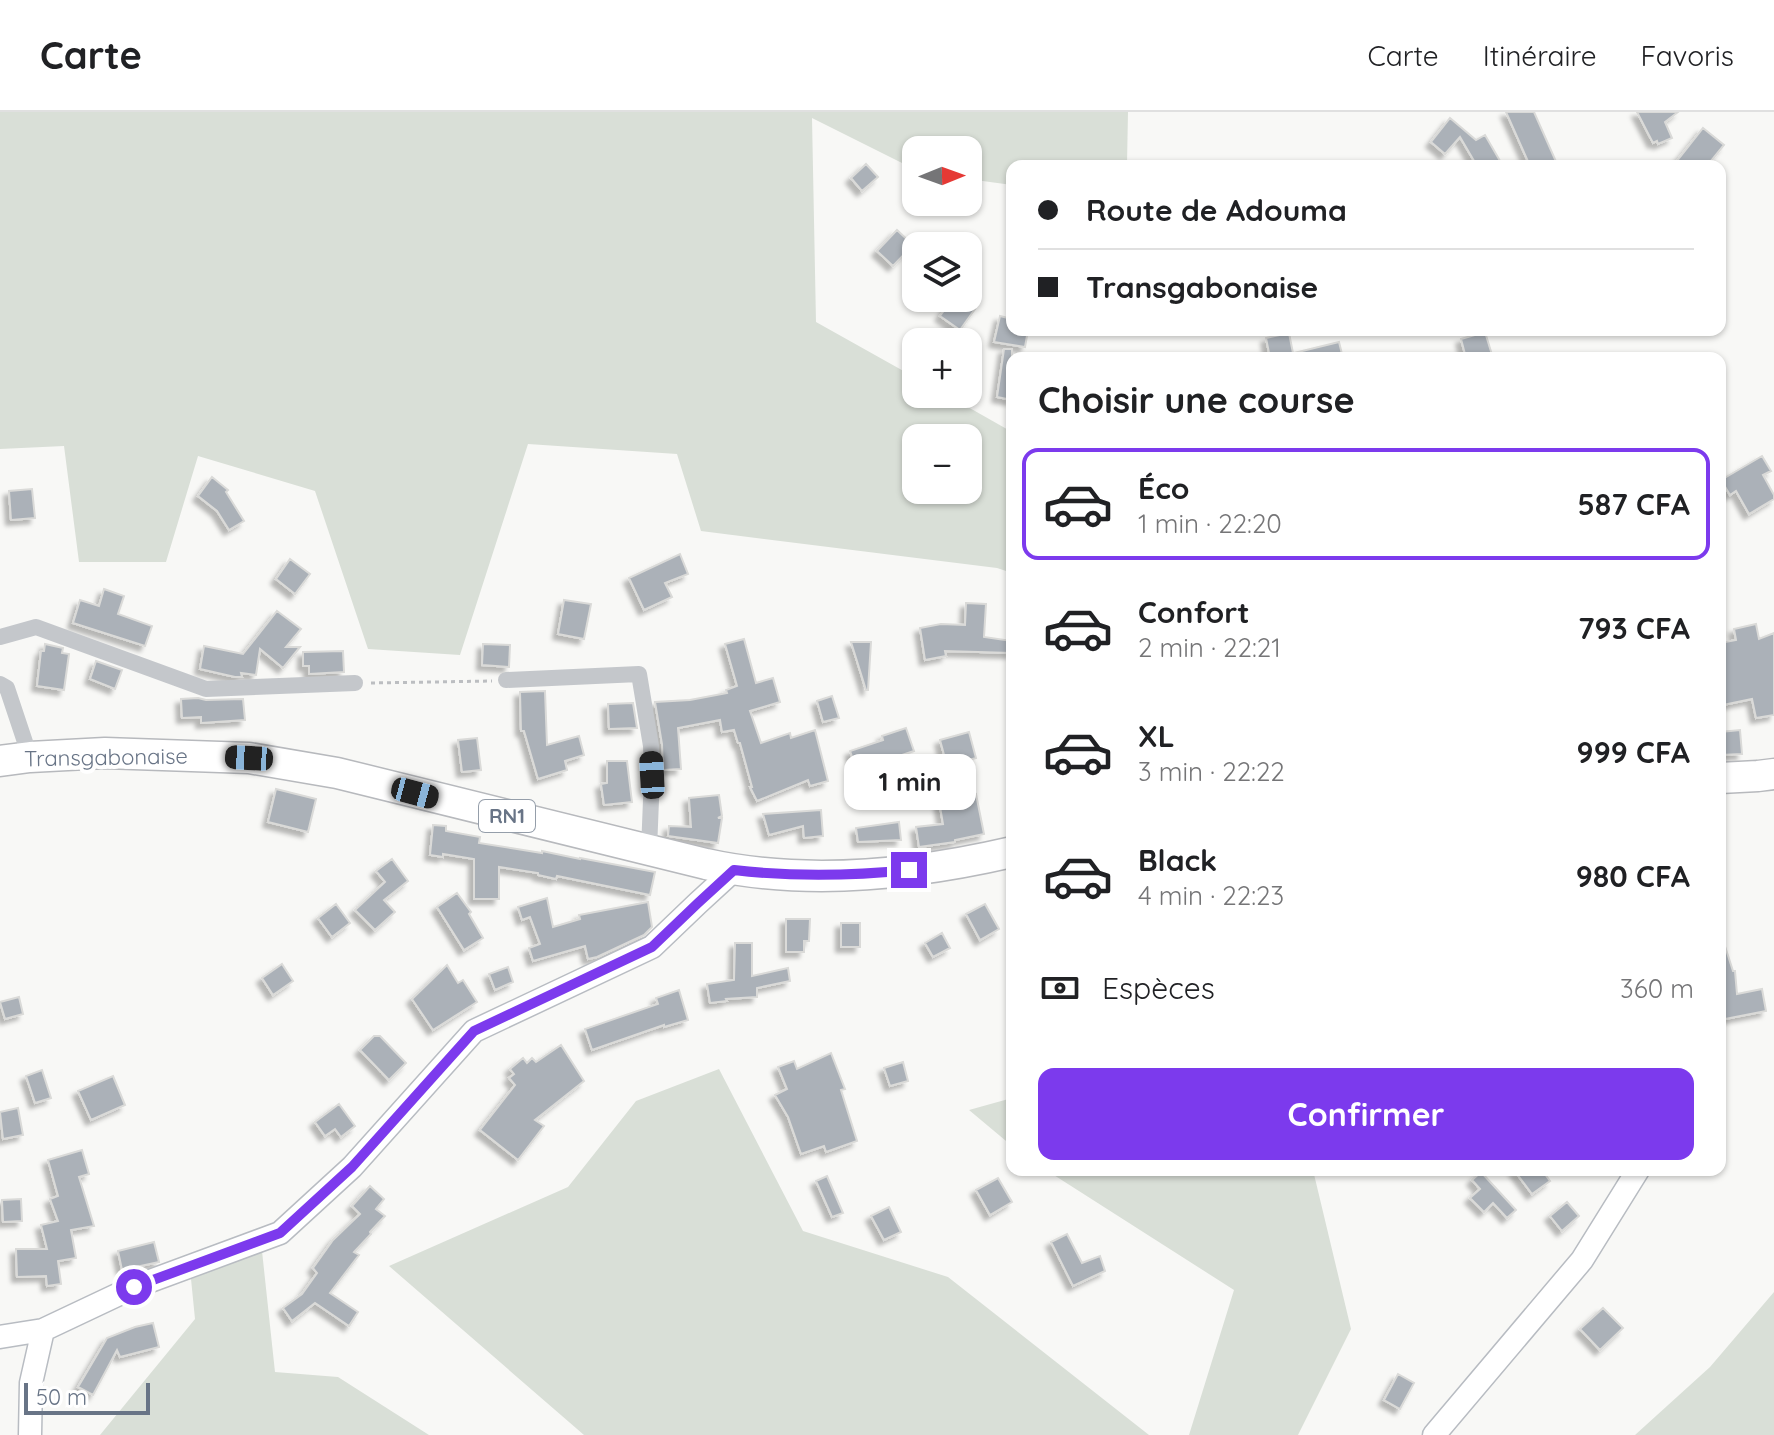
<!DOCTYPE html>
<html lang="fr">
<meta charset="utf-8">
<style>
body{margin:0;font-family:Quicksand,sans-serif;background:#f6f6f6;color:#202124;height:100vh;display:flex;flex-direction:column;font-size:30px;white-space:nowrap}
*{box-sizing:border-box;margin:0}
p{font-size:26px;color:#757577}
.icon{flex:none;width:44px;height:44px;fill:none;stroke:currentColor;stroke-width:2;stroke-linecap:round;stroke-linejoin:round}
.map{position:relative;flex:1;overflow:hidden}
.drawer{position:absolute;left:1006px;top:240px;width:720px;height:824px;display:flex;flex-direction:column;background:#fff;border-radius:16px;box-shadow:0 2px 6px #0004}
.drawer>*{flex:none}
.banner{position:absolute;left:1006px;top:48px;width:720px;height:176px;border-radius:16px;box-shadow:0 2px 6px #0004;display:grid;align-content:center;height:176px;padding:0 32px;background:#fff}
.needle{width:52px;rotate:89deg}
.buttons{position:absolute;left:902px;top:24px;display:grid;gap:16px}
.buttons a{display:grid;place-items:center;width:80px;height:80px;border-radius:16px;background:#fff;box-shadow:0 2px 6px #0004;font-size:40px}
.scale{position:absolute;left:24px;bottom:20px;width:126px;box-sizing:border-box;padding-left:8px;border:4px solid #687486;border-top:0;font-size:22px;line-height:28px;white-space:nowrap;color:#687486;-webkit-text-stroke:6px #fff;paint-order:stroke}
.end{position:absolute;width:36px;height:36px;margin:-18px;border:10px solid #7c3aed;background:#fff;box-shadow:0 0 0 4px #fff}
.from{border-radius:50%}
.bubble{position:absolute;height:56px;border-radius:16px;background:#fff;box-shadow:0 2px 6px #0004;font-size:26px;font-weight:700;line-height:56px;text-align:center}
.car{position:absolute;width:24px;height:48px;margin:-24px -12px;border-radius:10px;box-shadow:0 0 6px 2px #0007;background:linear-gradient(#222 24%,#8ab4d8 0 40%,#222 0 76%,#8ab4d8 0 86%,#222 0)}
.banner b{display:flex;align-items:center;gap:28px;height:76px;font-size:30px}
.banner b+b{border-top:2px solid #e0e0e0}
.banner i{width:20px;height:20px;background:#202124}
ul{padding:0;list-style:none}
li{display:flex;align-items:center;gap:24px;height:112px;margin:0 16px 12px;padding:0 16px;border:4px solid transparent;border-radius:16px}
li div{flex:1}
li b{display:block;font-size:30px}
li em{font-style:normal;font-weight:700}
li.on{border-color:#7c3aed}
li>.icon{width:72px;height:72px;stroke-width:1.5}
h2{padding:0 32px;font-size:36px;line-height:96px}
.pay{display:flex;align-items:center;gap:20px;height:88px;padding:0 32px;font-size:30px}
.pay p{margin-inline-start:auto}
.button{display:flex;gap:16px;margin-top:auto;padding:16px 32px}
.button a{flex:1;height:92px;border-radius:16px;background:#7c3aed;color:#fff;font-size:32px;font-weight:700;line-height:92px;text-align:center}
header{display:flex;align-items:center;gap:48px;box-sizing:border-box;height:112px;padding:0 40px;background:#fff;border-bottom:2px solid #e0e0e0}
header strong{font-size:38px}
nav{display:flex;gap:44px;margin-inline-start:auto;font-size:28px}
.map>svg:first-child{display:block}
.green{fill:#d9dfd7;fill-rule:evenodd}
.building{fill:#abb1b8;stroke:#dadad8;stroke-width:2;filter:url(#shadow)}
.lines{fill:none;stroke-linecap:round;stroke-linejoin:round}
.secondary-casing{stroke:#b8bcc2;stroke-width:25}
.highway-casing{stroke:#b7b9bd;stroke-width:33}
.path{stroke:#bcbec1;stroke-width:3;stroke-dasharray:4 4;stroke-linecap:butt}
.street{stroke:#c4c7cb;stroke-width:16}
.secondary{stroke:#fff;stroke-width:22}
.highway{stroke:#fff;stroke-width:30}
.route{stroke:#7c3aed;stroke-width:10}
.labels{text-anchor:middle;stroke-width:8;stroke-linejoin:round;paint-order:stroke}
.shield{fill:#fff;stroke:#959eaa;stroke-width:2}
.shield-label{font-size:20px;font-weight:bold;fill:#687486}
.street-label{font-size:22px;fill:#687486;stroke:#fff}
</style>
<header>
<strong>Carte</strong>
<nav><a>Carte</a><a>Itinéraire</a><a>Favoris</a></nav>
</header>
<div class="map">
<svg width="1774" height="1323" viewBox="0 0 1774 1323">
<defs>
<filter id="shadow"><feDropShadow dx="-5" dy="5" stdDeviation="2" flood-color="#0004"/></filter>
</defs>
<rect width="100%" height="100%" fill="#f8f8f6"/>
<path class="green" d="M 0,0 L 1128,0 L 1127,52 L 1119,54 L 1012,54 L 1012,73 L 968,67 L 968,38 L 916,38 L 916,58 L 812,6 L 816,210 L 916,266 L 916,282 L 945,282 L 1012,320 L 1012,461 L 997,456 L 701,419 L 677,342 L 528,332 L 460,543 L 368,537 L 315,379 L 198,344 L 166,450 L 79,450 L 64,334 L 0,337 ZM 916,326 L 968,326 L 968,378 L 916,378 Z
M 719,957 L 803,1119 L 948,1165 L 1149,1323 L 584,1323 L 389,1154 L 568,1075 L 636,989 Z
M 1012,986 L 1012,1034 L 969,998 Z
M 1046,1058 L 1313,1058 L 1351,1217 L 1298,1323 L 1189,1323 L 1234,1178 Z
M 262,1139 L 275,1260 L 338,1265 L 429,1323 L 100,1323 L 195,1207 L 191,1167 Z
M 1774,1180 L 1774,1323 L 1635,1323 L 1710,1255 Z"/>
<path class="building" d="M 1506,0 L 1534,0 L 1558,54 L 1530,54 Z
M 1637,0 L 1678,0 L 1665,10 L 1672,26 L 1658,32 L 1657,29 L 1653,31 Z
M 1450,6 L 1476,28 L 1485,23 L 1503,54 L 1477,54 L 1460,25 L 1445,42 L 1431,30 Z
M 1703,16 L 1724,33 L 1707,54 L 1673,54 Z
M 866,52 L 878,65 L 862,79 L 851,66 Z
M 897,118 L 913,133 L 893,154 L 877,139 Z
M 953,186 L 959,186 L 975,197 L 960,218 L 940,204 Z
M 1000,204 L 1012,207 L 1012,218 L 1028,218 L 1025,235 L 994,230 Z
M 1485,220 L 1493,246 L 1466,246 L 1461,227 Z
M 1289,221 L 1294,246 L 1270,246 L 1266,226 Z
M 1339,230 L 1343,246 L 1295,246 L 1294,241 Z
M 1004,237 L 1012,237 L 1012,288 L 997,285 Z
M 1762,344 L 1771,359 L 1763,363 L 1774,383 L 1774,387 L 1749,402 L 1736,379 L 1730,383 L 1721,368 Z
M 212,365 L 228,378 L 226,380 L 244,409 L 229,418 L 217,399 L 198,384 Z
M 32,377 L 35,406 L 11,408 L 9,379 Z
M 680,442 L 688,462 L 665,471 L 672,485 L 644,498 L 629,466 Z
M 290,447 L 310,462 L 295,482 L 276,467 Z
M 104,477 L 124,484 L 118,502 L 152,514 L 145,534 L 73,511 L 80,488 L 99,494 Z
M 564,488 L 591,492 L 584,527 L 558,522 Z
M 966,491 L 986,492 L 984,525 L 1012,529 L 1012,541 L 945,539 L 946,544 L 925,548 L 920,516 L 941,512 L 965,513 Z
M 277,499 L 301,517 L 286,535 L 300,535 L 283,556 L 260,537 L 256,563 L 241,561 L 242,565 L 235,565 L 200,557 L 204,534 L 243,542 Z
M 1756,512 L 1759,527 L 1774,521 L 1774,603 L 1756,606 L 1752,587 L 1723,593 L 1720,576 L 1720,531 L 1736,528 L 1734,517 Z
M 744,527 L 756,571 L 773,566 L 780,590 L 750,599 L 761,631 L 790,621 L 791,626 L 815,618 L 828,669 L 810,674 L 808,668 L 757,689 L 750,675 L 752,675 L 740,631 L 738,631 L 734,618 L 722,620 L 720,608 L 678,616 L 681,657 L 663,658 L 662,632 L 655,590 L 690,588 L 727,581 L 726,578 L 737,574 L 725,532 Z
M 851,530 L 871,530 L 868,578 L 866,578 Z
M 45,532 L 63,536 L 62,541 L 69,542 L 64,578 L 37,574 L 41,539 L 44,539 Z
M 483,532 L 510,533 L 509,555 L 482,553 Z
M 343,539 L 344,560 L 309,562 L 309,554 L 303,554 L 303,540 Z
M 96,549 L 122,558 L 115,577 L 90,567 Z
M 545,579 L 547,633 L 579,624 L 584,643 L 565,649 L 567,658 L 538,667 L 524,619 L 521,619 L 520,580 Z
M 832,584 L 839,606 L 823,610 L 817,589 Z
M 198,586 L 206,588 L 243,587 L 245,608 L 201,611 L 201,605 L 182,606 L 181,587 Z
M 633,591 L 637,616 L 609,617 L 608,592 Z
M 906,616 L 914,639 L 857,658 L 850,639 L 883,628 L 882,624 Z
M 1740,618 L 1742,642 L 1720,643 L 1720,620 Z
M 969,620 L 976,646 L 947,654 L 940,628 Z
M 477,626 L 481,658 L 462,660 L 458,628 Z
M 607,649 L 627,649 L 632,690 L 604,693 L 601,672 L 607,671 Z
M 276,677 L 316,687 L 308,720 L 268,710 Z
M 957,680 L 958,686 L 976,682 L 984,722 L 955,728 L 955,730 L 919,735 L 916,715 L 943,712 L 938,683 Z
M 719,683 L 722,704 L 718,706 L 722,706 L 718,731 L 668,724 L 669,714 L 691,715 L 689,686 Z
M 821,698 L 823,724 L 804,726 L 803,714 L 769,723 L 763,702 Z
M 899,710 L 901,728 L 858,730 L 856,716 Z
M 433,713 L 446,714 L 446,719 L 480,725 L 479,731 L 542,741 L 542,739 L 580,747 L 580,746 L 655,760 L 650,783 L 557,764 L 556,767 L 538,763 L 538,761 L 499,755 L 499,787 L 474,787 L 474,747 L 443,742 L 443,745 L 430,743 Z
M 392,747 L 408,769 L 384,788 L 395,800 L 375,818 L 355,798 L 385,770 L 376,759 Z
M 457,781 L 471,800 L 469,802 L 483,826 L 464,838 L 437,795 Z
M 547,786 L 553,815 L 580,807 L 579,803 L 648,790 L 652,815 L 644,823 L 597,845 L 588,847 L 585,834 L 533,849 L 529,836 L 540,832 L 530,805 L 522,808 L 518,795 Z
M 336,792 L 350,811 L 332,825 L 318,806 Z
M 985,792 L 999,817 L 980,828 L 966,802 Z
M 786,807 L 810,807 L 809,829 L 804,829 L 804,840 L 786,840 Z
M 841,811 L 860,811 L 860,835 L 841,835 Z
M 942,821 L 950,836 L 933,845 L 925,831 Z
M 1723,828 L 1733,859 L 1735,859 L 1737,882 L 1762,877 L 1766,899 L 1720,908 L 1720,829 Z
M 735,831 L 752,831 L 752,864 L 788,856 L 790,869 L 757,876 L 757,885 L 726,887 L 727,889 L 710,891 L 707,872 L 734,868 Z
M 282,852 L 293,869 L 273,883 L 262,866 Z
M 447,853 L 458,871 L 463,868 L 477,890 L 433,918 L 412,887 Z
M 508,855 L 513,870 L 495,878 L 489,862 Z
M 679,878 L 688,908 L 664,915 L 664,913 L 592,938 L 585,917 L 658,892 L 656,886 Z
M 19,885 L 23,902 L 5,907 L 0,890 Z
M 374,924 L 380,924 L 406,951 L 389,968 L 360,938 Z
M 561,933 L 584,969 L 535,1008 L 544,1014 L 518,1048 L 480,1018 L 515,973 L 509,966 L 514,962 L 510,957 L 523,946 L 527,951 L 532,946 L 536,950 Z
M 831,941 L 845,977 L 841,978 L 857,1029 L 826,1040 L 824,1034 L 801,1042 L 788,1005 L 775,983 L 787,977 L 778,955 L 794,949 L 797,957 Z
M 903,950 L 908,969 L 890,974 L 884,956 Z
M 42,958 L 51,986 L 35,991 L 26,964 Z
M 113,964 L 125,993 L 91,1008 L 78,979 Z
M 339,992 L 355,1014 L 341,1025 L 335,1017 L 325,1024 L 315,1010 Z
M 18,996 L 23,1023 L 3,1027 L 0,1000 Z
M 82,1038 L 89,1062 L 79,1065 L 94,1114 L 71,1118 L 76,1146 L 58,1149 L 61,1172 L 47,1174 L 46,1164 L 17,1165 L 16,1137 L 47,1137 L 41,1113 L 58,1109 L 50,1087 L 58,1084 L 48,1048 Z
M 1514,1058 L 1542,1058 L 1550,1069 L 1532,1082 Z
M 1481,1060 L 1516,1098 L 1507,1106 L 1493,1091 L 1484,1100 L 1470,1086 L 1480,1077 L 1472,1068 Z
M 827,1064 L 843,1101 L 832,1105 L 816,1069 Z
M 998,1066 L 1012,1090 L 990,1103 L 976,1078 Z
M 370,1074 L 384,1087 L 376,1097 L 385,1104 L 370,1120 L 371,1122 L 354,1140 L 359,1143 L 330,1181 L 358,1200 L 349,1214 L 315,1191 L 292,1209 L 283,1196 L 302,1182 L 317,1161 L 313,1156 L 333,1128 L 360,1102 L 352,1094 Z
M 21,1087 L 22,1109 L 3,1110 L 2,1088 Z
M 1567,1090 L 1579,1104 L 1562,1119 L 1550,1104 Z
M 889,1095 L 901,1120 L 884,1128 L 871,1104 Z
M 1067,1122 L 1082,1151 L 1100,1144 L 1105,1159 L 1073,1174 L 1051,1130 Z
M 154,1130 L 159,1150 L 122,1158 L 118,1139 Z
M 1603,1196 L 1623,1216 L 1600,1238 L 1580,1217 Z
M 153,1211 L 159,1235 L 120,1245 L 117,1238 L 93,1283 L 78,1275 L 107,1226 L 135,1215 Z
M 1398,1262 L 1414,1271 L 1400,1297 L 1384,1288 Z"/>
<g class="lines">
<g class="secondary-casing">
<path id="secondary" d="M 0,1225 L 43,1218
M 30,1323 L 31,1271 L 43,1218 L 134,1175 L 280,1121 L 352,1055 L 474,919 L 652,835 L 698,791 L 734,758
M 1434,1323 L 1582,1148 L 1638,1058"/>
</g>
<g class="highway-casing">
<path id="highway" d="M 0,649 L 30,645 L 105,641 L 249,646 L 337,661 L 706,752 C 806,774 913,763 1012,740
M 1720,666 L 1758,664 L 1774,662"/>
</g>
<path class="path" d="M 371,571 L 492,569"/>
<path class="street" d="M 0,525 L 36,515 L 206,577 L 355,571
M 506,568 L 639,562 L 651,634 L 652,663 L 649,738
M 0,572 L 7,576 L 30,645"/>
<use href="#secondary" class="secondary"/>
<use href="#highway" class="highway"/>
</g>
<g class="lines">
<path class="route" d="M 134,1175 L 280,1121 L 352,1055 L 474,919 L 652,835 L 698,791 L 734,758 C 793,765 851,764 909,758"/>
</g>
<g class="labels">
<rect class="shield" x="479" y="688" width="56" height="32" rx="6"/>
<g class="shield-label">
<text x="507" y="711">RN1</text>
</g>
<g class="street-label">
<text transform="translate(106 645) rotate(-1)" y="8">Transgabonaise</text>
</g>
</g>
</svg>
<div class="buttons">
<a><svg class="needle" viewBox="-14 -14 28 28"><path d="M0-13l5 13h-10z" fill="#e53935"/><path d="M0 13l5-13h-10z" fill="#757577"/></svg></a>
<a><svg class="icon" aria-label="layers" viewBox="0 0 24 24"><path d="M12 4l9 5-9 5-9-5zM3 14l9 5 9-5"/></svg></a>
<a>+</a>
<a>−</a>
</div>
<div class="scale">50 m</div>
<i class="end from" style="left:134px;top:1175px"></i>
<i class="end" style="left:909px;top:758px"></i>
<div class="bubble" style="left:844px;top:642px;width:132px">1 min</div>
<i class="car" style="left:249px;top:646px;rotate:273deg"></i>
<i class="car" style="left:652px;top:663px;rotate:357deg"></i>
<i class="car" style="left:415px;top:681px;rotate:105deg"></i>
<div class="banner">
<b><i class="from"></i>Route de Adouma</b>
<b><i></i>Transgabonaise</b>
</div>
<section class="drawer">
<h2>Choisir une course</h2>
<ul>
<li class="on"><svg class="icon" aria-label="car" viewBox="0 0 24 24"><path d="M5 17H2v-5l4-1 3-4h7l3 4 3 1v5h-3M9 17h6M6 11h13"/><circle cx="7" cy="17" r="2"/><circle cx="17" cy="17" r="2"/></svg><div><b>Éco</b><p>1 min · 22:20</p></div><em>587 CFA</em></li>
<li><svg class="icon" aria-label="car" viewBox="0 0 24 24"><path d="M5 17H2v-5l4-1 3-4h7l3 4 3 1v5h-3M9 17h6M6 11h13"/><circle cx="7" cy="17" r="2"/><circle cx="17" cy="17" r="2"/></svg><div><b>Confort</b><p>2 min · 22:21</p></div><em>793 CFA</em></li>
<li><svg class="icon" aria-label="car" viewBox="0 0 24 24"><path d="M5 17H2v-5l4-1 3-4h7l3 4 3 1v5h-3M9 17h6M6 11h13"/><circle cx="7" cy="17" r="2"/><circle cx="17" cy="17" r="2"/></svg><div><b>XL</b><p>3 min · 22:22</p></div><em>999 CFA</em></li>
<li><svg class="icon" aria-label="car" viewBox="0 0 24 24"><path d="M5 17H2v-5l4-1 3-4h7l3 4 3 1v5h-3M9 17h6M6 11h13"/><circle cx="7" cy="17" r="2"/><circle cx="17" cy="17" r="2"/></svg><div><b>Black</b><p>4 min · 22:23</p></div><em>980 CFA</em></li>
</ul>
<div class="pay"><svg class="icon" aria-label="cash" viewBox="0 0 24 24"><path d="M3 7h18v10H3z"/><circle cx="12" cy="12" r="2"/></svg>Espèces<p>360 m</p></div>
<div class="button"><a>Confirmer</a></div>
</section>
</div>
